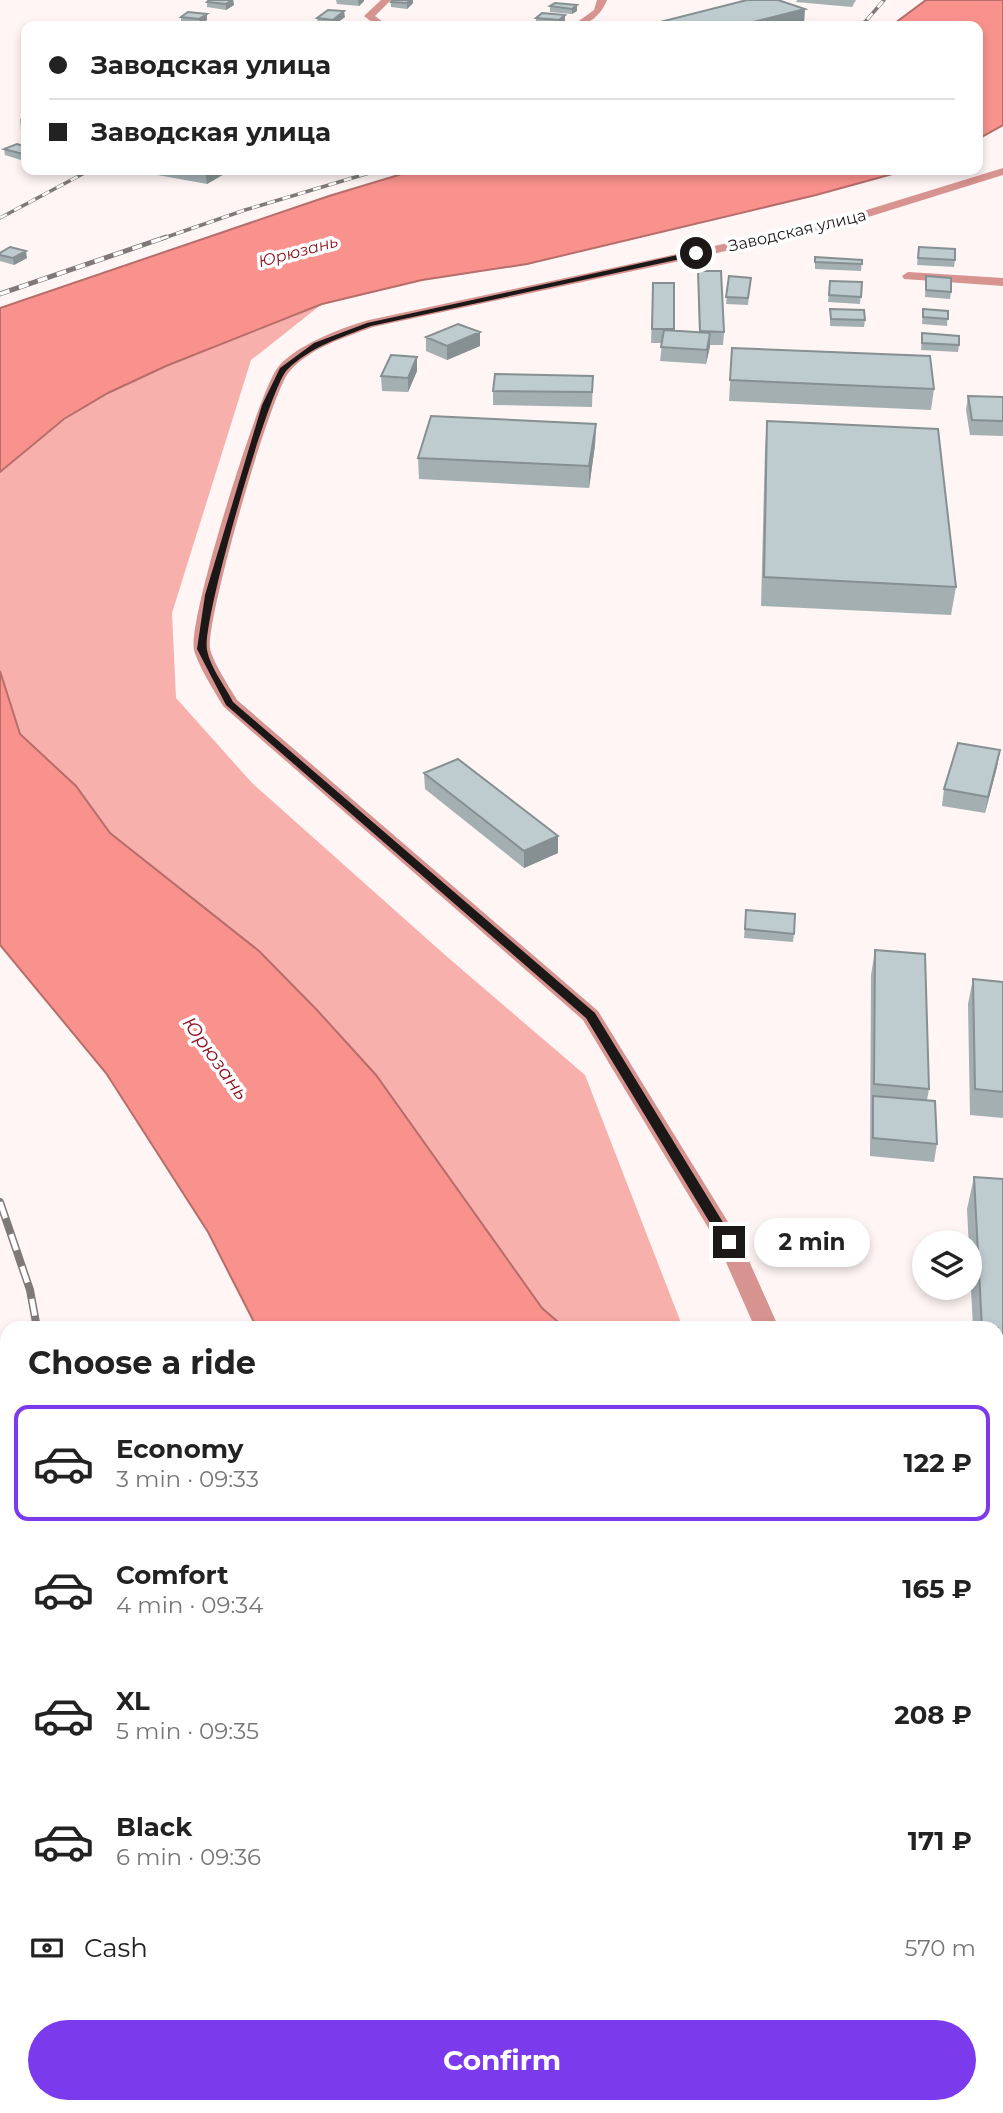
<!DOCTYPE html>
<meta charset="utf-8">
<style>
body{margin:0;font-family:Montserrat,sans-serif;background:#f6f6f6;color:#222;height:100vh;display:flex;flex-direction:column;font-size:26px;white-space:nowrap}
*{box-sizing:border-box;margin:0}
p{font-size:23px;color:#767676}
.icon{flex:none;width:38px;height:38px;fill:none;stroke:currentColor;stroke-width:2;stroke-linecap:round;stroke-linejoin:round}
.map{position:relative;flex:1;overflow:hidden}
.side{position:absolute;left:0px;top:1321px;width:1004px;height:793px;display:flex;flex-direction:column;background:#fff;border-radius:21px 21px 0 0;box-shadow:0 4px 10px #0003}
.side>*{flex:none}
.hud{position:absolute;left:21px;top:21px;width:962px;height:154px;border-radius:14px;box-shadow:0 4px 10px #0003;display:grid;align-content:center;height:154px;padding:0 28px;background:#fff}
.tools{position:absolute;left:912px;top:1230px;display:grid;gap:14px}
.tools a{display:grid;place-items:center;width:70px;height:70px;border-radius:50%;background:#fff;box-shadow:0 4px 10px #0003;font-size:35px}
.end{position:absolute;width:32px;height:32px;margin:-16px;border:9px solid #1d1818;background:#fff;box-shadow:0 0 0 4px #fff}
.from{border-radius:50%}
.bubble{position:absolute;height:49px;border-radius:24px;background:#fff;box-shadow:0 4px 10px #0003;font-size:23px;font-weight:700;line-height:49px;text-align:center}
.hud b{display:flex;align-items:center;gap:24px;height:66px;font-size:26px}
.hud b+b{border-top:2px solid #e0e0e0}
.hud i{width:18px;height:18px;background:#222}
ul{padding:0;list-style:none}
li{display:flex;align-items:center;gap:21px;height:116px;margin:0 14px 10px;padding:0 14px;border:4px solid transparent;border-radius:14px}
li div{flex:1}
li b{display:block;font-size:26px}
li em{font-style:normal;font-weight:700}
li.active{border-color:#7c3aed}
li>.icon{width:63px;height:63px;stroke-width:1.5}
h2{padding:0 28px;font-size:32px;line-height:84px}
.pay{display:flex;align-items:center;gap:18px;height:77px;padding:0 28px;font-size:26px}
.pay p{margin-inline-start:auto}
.cta{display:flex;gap:14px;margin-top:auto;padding:14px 28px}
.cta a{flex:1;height:80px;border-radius:42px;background:#7c3aed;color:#fff;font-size:28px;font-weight:700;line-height:80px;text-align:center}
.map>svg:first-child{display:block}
.green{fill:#f7b0ac}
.water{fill:#f9928d;stroke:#b76d6a;stroke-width:2}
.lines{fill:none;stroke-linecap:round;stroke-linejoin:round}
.minor{fill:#d7938f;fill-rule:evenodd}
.rail-far3-casing{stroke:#807979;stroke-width:3.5}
.rail-far2-casing{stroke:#807979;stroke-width:5}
.rail-far1-casing{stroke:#807979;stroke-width:8}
.rail-casing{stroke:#807979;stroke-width:10}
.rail-far3{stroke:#fff;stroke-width:2.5;stroke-dasharray:8;stroke-linecap:butt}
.rail-far2{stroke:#fff;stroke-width:3.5;stroke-dasharray:10;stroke-linecap:butt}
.rail-far1{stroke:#fff;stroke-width:5;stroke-dasharray:17;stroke-linecap:butt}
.rail{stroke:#fff;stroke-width:7;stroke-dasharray:22;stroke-linecap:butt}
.wall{fill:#a4afb2}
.shaded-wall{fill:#868f91}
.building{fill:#bfcccf;stroke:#868f91;stroke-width:2}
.route{fill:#1d1818}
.labels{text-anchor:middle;stroke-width:7;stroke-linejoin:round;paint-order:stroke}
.far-street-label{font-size:16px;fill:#1d1818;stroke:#fff}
.far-water-label{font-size:16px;font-style:italic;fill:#8e1420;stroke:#fff}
.water-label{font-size:19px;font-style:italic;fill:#8e1420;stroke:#fff}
</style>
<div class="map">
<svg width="1003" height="2113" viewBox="0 0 1003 2113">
<rect width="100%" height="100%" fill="#fef5f4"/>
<path class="green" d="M 322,304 L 251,360 L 172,613 L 176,698 L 252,783 L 445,955 L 585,1075 L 683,1328 L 565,1328 L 542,1308 L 376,1075 L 316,1009 L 259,951 L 110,833 L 76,786 L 20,734 L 0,671 L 0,472 C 34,443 68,414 108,393 C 176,357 251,332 322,304 Z"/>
<path class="water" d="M 926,0 L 1003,0 L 1003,125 L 978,139 L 978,26 L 891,26 Z
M 415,170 L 907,170 L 816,195 L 527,264 L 422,280 L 322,304 L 166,366 L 108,393 L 64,419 L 0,472 L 0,308 L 329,196 Z
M 0,671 L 20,734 L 76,786 L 110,833 L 259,951 L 316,1009 L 376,1075 L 542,1308 L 565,1328 L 257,1328 L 208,1232 L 106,1073 L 0,945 Z
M 444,2107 L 925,2107 L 928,2113 L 444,2113 Z"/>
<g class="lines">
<path class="minor" d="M 381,0 L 391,0 L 375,16 L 388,26 L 377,26 L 364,16 Z
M 597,0 L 607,0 C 601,15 589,26 572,26 L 594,10 Z
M 1003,168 L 1003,175 L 833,228 L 373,327 C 344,338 309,348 289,372 C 270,395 206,619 210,648 C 212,661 230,688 237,700 L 598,1011 L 741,1243 L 779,1328 L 755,1328 L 718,1244 L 583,1020 L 224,707 C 215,693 198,665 194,650 C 187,621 257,399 276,370 C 291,347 343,327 369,320 L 831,221 Z
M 908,272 L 1003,278 L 1003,286 L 904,279 L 902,276 Z
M 998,1826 L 1003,1828 L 1003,1866 L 998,1864 Z"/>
<g class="rail-far3-casing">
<path id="rail-far3" d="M 853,26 L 865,22 L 884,0
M 0,218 L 90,170
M 161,239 L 245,210 L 379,170"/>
</g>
<g class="rail-far2-casing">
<path id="rail-far2" d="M 0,294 L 166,237"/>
</g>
<g class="rail-far1-casing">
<path id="rail-far1" d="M 0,1202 L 30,1290 L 37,1328"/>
</g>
<g class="rail-casing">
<path id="rail" d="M 166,2107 L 167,2113"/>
</g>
<use href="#rail-far3" class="rail-far3"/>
<use href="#rail-far2" class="rail-far2"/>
<use href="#rail-far1" class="rail-far1"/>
<use href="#rail" class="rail"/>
</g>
<path class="wall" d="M 209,0 L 233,0 L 234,5 L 226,10 L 207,7 L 207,2 Z
M 336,0 L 364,0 L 364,1 L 359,6 L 337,4 Z
M 392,0 L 413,0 L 413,3 L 407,9 L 391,7 L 391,2 Z
M 797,0 L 856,0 L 852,7 L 796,2 Z
M 577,5 L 577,11 L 572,14 L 550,12 L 550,6 Z
M 207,14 L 207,20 L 200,24 L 181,22 L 181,17 Z
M 345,17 L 334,25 L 318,24 L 317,18 Z
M 536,18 L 565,21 L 559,26 L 536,23 Z
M 26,116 L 26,132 L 21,131 L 20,119 Z
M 26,147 L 24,161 L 5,155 L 4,149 Z
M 130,170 L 231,170 L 207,184 Z
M 919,247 L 955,260 L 954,267 L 917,265 Z
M 0,253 L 27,258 L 14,265 L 0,261 Z
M 815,257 L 862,260 L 861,271 L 815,269 Z
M 698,271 L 724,332 L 723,345 L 710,345 L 706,364 L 660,361 L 662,343 L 651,343 L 653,283 L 674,283 L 674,331 L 699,332 L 698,284 Z
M 729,276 L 751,278 L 748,305 L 726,304 Z
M 926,276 L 951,292 L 950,299 L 925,297 Z
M 830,281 L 862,282 L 860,304 L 828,302 Z
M 830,309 L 865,320 L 864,327 L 830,326 Z
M 923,309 L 948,311 L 947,326 L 922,324 Z
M 922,333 L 959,345 L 958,352 L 921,350 Z
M 426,337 L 480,346 L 447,360 L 426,351 Z
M 732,348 L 934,389 L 931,410 L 729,401 Z
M 417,357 L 417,371 L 408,392 L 382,391 L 381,376 Z
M 593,376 L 592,407 L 493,405 L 493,391 Z
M 968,396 L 1003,397 L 1003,436 L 970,435 L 966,410 Z
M 767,421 L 956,587 L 951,615 L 761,606 L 765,448 Z
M 596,424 L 595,445 L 589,488 L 419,479 L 418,458 Z
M 1000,750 L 997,767 L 985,813 L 942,806 L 944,789 Z
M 424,773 L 558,853 L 524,868 L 425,789 Z
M 746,910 L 794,934 L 793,942 L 744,938 Z
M 875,950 L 929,1089 L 927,1100 L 937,1144 L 934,1162 L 870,1156 L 871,975 Z
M 973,979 L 1003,982 L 1003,1118 L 970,1115 L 968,1004 Z
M 974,1177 L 1003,1179 L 1003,1475 L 998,1475 L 998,1328 L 973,1328 L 967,1209 Z"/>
<path class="shaded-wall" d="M 232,0 L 233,0 L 234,5 L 226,10 L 226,4 Z
M 358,0 L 364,0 L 364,1 L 359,6 Z
M 410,0 L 413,0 L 413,3 L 407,9 L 407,3 Z
M 577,5 L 577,11 L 572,14 L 572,9 Z
M 805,9 L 804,25 L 797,26 L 737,26 Z
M 344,11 L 345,17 L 334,25 L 333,20 Z
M 207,14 L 207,20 L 200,24 L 199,19 Z
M 565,15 L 565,21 L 559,26 L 559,20 Z
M 26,153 L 26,160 L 24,161 L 23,154 Z
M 205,170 L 231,170 L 207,184 Z
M 26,251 L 27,258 L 14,265 L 13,258 Z
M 480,332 L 480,346 L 447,360 L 447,346 Z
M 710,333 L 710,347 L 706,364 L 707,350 Z
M 417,357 L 417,371 L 408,392 L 408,378 Z
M 596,424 L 595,445 L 589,488 L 589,466 Z
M 1000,750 L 997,767 L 985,813 L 988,797 Z
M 558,836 L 558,853 L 524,868 L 524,851 Z"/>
<path class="building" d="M 209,0 L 232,0 L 226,4 L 207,2 Z
M 392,0 L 410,0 L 407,3 L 391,2 Z
M 747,0 L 778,0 L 805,9 L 737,26 L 659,26 L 652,24 Z
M 555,3 L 577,5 L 572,9 L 550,6 Z
M 328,10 L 344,11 L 333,20 L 317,18 Z
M 188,12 L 207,14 L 199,19 L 181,17 Z
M 542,13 L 565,15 L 559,20 L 536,18 Z
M 17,144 L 26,147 L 26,153 L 23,154 L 4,149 Z
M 10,247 L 26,251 L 13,258 L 0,255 L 0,253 Z
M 919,247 L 955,249 L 955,260 L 918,258 Z
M 815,257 L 862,260 L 862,264 L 815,262 Z
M 698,271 L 721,271 L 724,332 L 700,331 Z
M 729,276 L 751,278 L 748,298 L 726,297 Z
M 926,276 L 951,278 L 951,292 L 926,290 Z
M 830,281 L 862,282 L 861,297 L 829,295 Z
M 653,283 L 674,283 L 674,329 L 652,329 Z
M 830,309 L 864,310 L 865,320 L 831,319 Z
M 923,309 L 948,311 L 948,319 L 923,317 Z
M 458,324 L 480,332 L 447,346 L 426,337 Z
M 664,330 L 710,333 L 707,350 L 661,347 Z
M 922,333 L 959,336 L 959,345 L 922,343 Z
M 732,348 L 930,356 L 934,389 L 730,380 Z
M 391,355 L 417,357 L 408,378 L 381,376 Z
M 495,374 L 593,376 L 592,392 L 493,391 Z
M 968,396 L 1003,397 L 1003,421 L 972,420 Z
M 431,416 L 596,424 L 589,466 L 418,458 Z
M 767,421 L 938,429 L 956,587 L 764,577 Z
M 958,743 L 1000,750 L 988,797 L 944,789 Z
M 458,759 L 558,836 L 524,851 L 424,773 Z
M 746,910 L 795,914 L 794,934 L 745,929 Z
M 875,950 L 925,954 L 929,1089 L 874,1084 Z
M 973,979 L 1003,982 L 1003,1092 L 975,1089 Z
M 873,1096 L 935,1101 L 937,1144 L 873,1138 Z
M 974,1177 L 1003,1179 L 1003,1442 L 998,1441 L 998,1328 L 982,1328 Z"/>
<path class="route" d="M 696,251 L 699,255 L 371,326 C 342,337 310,347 287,370 C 269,388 201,623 207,650 C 210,667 225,686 233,702 L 595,1013 L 735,1242 L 729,1247 L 724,1246 L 586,1018 L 226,705 L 197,649 L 205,595 L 262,405 L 280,368 L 314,343 L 367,323 Z"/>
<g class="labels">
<g class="far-street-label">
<text transform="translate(797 230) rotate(-13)" y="6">Заводская улица</text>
</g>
<g class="far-water-label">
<text transform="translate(298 251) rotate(-15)" y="6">Юрюзань</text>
</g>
<g class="water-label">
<text transform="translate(216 1058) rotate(54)" y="7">Юрюзань</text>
</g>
</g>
</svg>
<div class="tools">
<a><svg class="icon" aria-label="layers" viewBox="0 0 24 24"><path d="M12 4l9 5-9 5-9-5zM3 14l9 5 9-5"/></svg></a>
</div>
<i class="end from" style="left:696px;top:253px"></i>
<i class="end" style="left:729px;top:1242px"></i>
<div class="bubble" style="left:754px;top:1218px;width:116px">2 min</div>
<div class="hud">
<b><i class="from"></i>Заводская улица</b>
<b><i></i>Заводская улица</b>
</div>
<section class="side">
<h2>Choose a ride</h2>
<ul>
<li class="active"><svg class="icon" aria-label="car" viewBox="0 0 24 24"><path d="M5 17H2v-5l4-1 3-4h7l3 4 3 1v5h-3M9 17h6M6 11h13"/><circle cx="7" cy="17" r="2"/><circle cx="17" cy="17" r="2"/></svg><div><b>Economy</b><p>3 min · 09:33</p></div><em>122 ₽</em></li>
<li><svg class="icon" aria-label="car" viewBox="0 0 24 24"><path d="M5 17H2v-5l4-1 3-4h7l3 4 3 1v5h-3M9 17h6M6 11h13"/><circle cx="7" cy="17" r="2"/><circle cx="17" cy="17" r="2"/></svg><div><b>Comfort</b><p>4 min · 09:34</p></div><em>165 ₽</em></li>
<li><svg class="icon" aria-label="car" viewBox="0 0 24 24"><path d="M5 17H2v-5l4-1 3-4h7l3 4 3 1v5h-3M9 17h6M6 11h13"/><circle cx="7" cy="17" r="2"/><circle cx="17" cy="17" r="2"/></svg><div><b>XL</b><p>5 min · 09:35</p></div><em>208 ₽</em></li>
<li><svg class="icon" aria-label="car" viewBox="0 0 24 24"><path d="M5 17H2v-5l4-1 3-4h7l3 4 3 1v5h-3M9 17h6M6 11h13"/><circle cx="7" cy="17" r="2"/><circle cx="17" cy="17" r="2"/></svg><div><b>Black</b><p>6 min · 09:36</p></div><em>171 ₽</em></li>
</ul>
<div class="pay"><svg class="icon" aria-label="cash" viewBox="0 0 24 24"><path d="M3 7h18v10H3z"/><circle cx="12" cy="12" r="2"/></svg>Cash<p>570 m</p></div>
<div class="cta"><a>Confirm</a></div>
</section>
</div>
